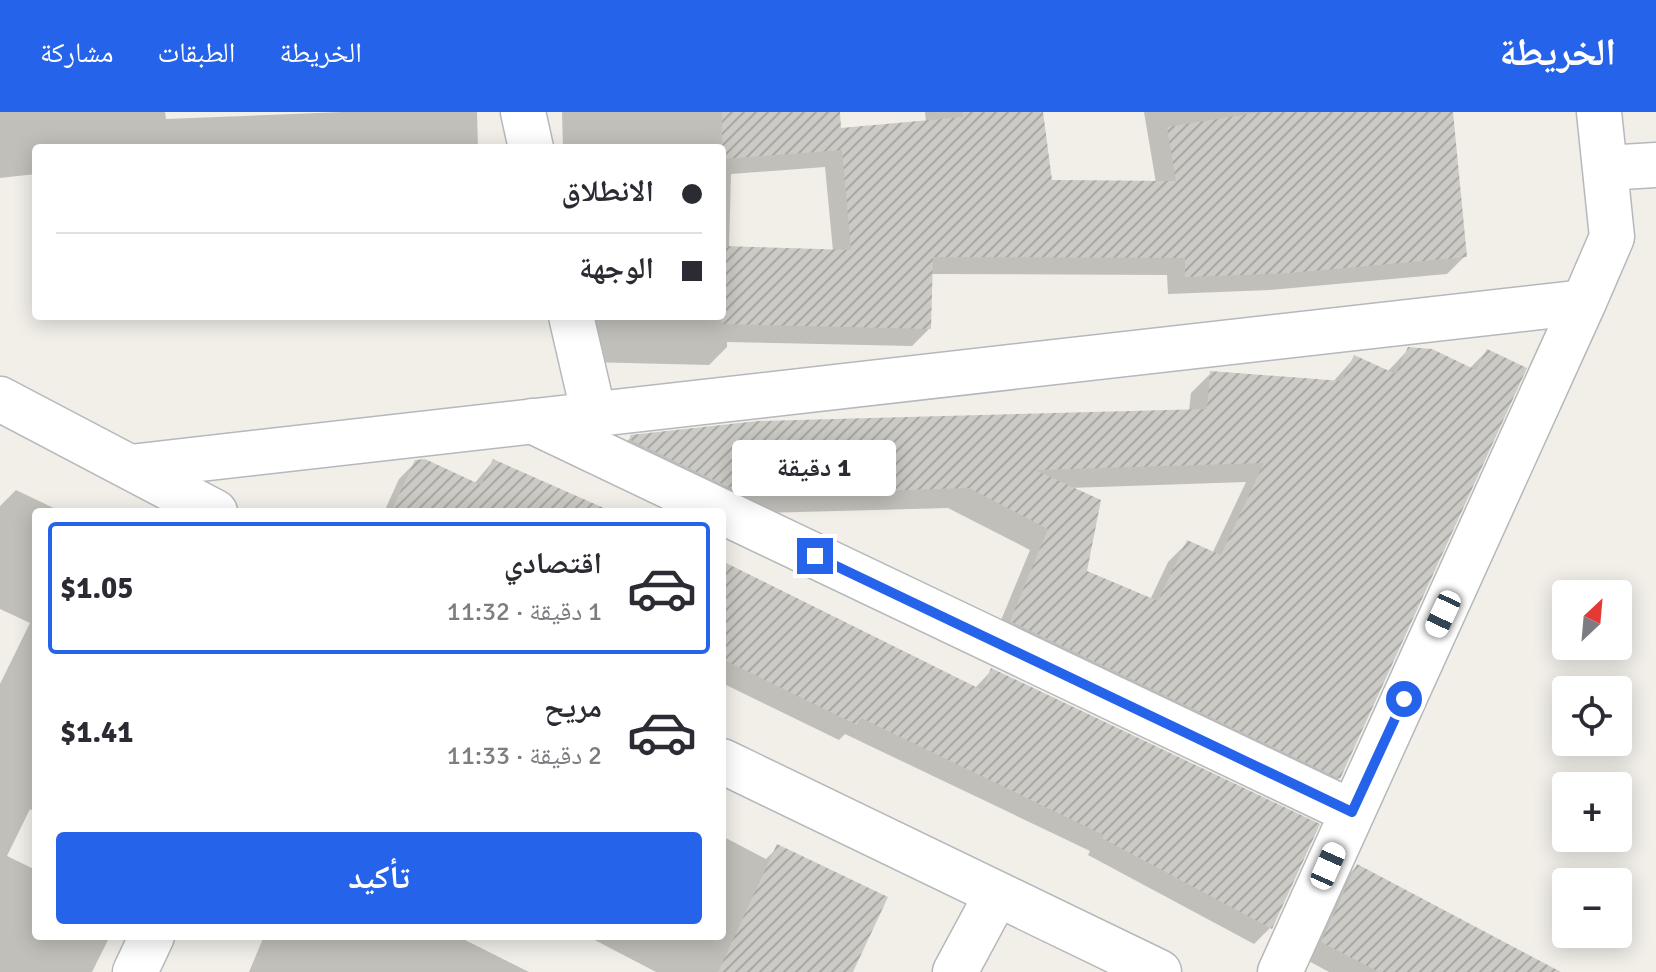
<!DOCTYPE html>
<html lang="ar">
<meta charset="utf-8">
<style>
body{margin:0;font-family:Signika,"Noto Naskh Arabic",sans-serif;background:#f2f2f3;color:#2b2b33;direction:rtl;height:100vh;display:flex;flex-direction:column;font-size:30px;white-space:nowrap}
*{box-sizing:border-box;margin:0}
p{font-size:26px;color:#7c7c81}
.icon{flex:none;width:44px;height:44px;fill:none;stroke:currentColor;stroke-width:2;stroke-linecap:round;stroke-linejoin:round}
.map{position:relative;flex:1;overflow:hidden;direction:ltr}
.drawer{position:absolute;left:32px;top:396px;width:694px;height:432px;display:flex;flex-direction:column;background:#fff;border-radius:8px;box-shadow:0 4px 20px #0003;direction:rtl}
.drawer>*{flex:none}
.guide{position:absolute;left:32px;top:32px;width:694px;height:176px;border-radius:8px;box-shadow:0 4px 20px #0003;direction:rtl;display:grid;align-content:center;height:176px;padding:0 24px;background:#fff}
.needle{width:52px;rotate:26deg}
.tools{position:absolute;left:1552px;top:468px;display:grid;gap:16px}
.tools a{display:grid;place-items:center;width:80px;height:80px;border-radius:8px;background:#fff;box-shadow:0 4px 20px #0003;font-size:40px}
.end{position:absolute;width:36px;height:36px;margin:-18px;border:10px solid #2563eb;background:#fff;box-shadow:0 0 0 4px #fff}
.from{border-radius:50%}
.bubble{position:absolute;height:56px;border-radius:8px;background:#fff;box-shadow:0 4px 20px #0003;font-size:26px;font-weight:700;line-height:56px;text-align:center;direction:rtl}
.car{position:absolute;width:24px;height:48px;margin:-24px -12px;border-radius:10px;box-shadow:0 0 6px 2px #0007;background:linear-gradient(#fff 24%,#345 0 40%,#fff 0 76%,#345 0 86%,#fff 0)}
.guide b{display:flex;align-items:center;gap:28px;height:76px;font-size:30px}
.guide b+b{border-top:2px solid #e1e1e2}
.guide i{width:20px;height:20px;background:#2b2b33}
ul{padding:14px 0 0;list-style:none}
li{display:flex;align-items:center;gap:24px;height:132px;margin:0 16px 12px;padding:0 8px;border:4px solid transparent;border-radius:8px}
li div{flex:1}
li b{display:block;font-size:30px}
li em{font-style:normal;font-weight:700}
li.on{border-color:#2563eb}
li>.icon{width:72px;height:72px;stroke-width:1.5}
.cta{display:flex;gap:16px;margin-top:auto;padding:16px 24px}
.cta a{flex:1;height:92px;border-radius:8px;background:#2563eb;color:#fff;font-size:32px;font-weight:700;line-height:92px;text-align:center}
header{display:flex;align-items:center;gap:48px;box-sizing:border-box;height:112px;padding:0 40px;background:#2563eb;color:#fff}
header strong{font-size:38px}
nav{display:flex;gap:44px;margin-inline-start:auto;font-size:28px}
.map>svg:first-child{display:block}
.shadow{fill:#0003;fill-rule:evenodd}
.building{fill:url(#building-hatch);fill-rule:evenodd}
.lines{fill:none;stroke-linecap:round;stroke-linejoin:round}
.minor-casing{stroke:#b5b8bc;stroke-width:47}
.minor{stroke:#fff;stroke-width:44}
.route{stroke:#2563eb;stroke-width:10}
</style>
<header>
<strong>الخريطة</strong>
<nav><a>الخريطة</a><a>الطبقات</a><a>مشاركة</a></nav>
</header>
<div class="map">
<svg width="1656" height="860" viewBox="0 0 1656 860">
<defs>
<pattern id="building-hatch" width="6" height="6" patternUnits="userSpaceOnUse" patternTransform="scale(2)"><rect width="6" height="6" fill="#cccac5"/><path d="M-1 1l2-2M0 6l6-6M5 7l2-2" fill="none" stroke="#a9a8a4"/></pattern>
</defs>
<rect width="100%" height="100%" fill="#f1efe8"/>
<path class="shadow" d="M 0,0 L 165,0 L 166,7 L 343,0 L 477,0 L 478,36 L 36,36 L 36,62 L 0,66 Z
M 562,0 L 838,0 L 840,18 L 926,10 L 925,0 L 1041,0 L 1050,70 L 1156,71 L 1144,0 L 1451,0 L 1465,144 L 1447,162 L 1270,178 L 1168,182 L 1167,163 L 931,162 L 930,216 L 912,234 L 727,230 L 727,235 L 709,253 L 586,250 L 585,204 L 722,204 L 722,36 L 563,36 ZM 825,55 L 833,139 L 729,136 L 731,62 Z
M 1409,237 L 1469,257 L 1487,239 L 1339,666 L 1318,686 L 992,530 L 1030,438 L 948,396 L 724,402 L 611,346 L 631,325 L 1189,299 L 1191,281 L 1211,261 L 1332,271 L 1355,245 L 1387,260 ZM 1246,370 L 1212,442 L 1188,430 L 1168,450 L 1150,488 L 1085,460 L 1069,376 Z
M 493,349 L 608,400 L 384,400 L 399,367 L 416,350 L 474,372 Z
M 16,378 L 62,400 L 36,400 L 36,700 L 30,697 L 7,744 L 36,758 L 36,824 L 110,824 L 92,860 L 0,860 L 0,572 L 30,511 L 0,497 L 0,394 Z
M 722,451 L 975,576 L 992,558 L 1271,815 L 1254,832 L 1088,743 L 1090,739 L 845,622 L 839,628 L 722,571 Z
M 722,724 L 766,747 L 778,735 L 851,860 L 656,860 L 587,824 L 722,824 Z
M 1357,754 L 1560,860 L 1329,860 L 1305,847 L 1340,771 Z
M 264,824 L 457,824 L 529,860 L 249,860 Z"/>
<path class="building" d="M 722,0 L 840,0 L 841,16 L 963,5 L 963,0 L 1043,0 L 1052,68 L 1176,69 L 1167,15 L 1261,0 L 1453,0 L 1467,145 L 1290,161 L 1185,165 L 1185,146 L 933,145 L 931,217 L 722,212 L 722,134 L 851,138 L 842,38 L 722,47 Z
M 1408,235 L 1432,237 L 1476,258 L 1487,237 L 1527,256 L 1340,667 L 1010,509 L 1048,417 L 969,376 L 745,383 L 631,328 L 630,323 L 758,309 L 1207,297 L 1210,259 L 1342,269 L 1354,243 L 1396,262 ZM 1264,351 L 1221,443 L 1187,428 L 1158,489 L 1087,459 L 1101,388 L 1035,358 Z
M 425,347 L 481,373 L 493,347 L 613,400 L 391,400 L 415,348 Z
M 722,449 L 982,578 L 991,556 L 1320,712 L 1272,817 L 1102,726 L 1104,723 L 861,606 L 857,613 L 722,547 Z
M 777,732 L 888,785 L 853,860 L 718,860 Z
M 1357,752 L 1561,860 L 1379,860 L 1321,830 Z"/>
<g class="lines">
<g class="minor-casing">
<path id="minor" d="M 523,0 L 531,36
M 1605,56 L 1656,53
M 571,204 L 594,303
M 0,287 L 215,400
M 532,309 L 1352,700
M 130,355 L 1584,190 L 1612,125 L 1599,0
M 722,649 L 1159,860
M 135,860 L 152,824
M 955,860 L 997,782
M 1280,860 L 1584,190"/>
</g>
<use href="#minor" class="minor"/>
</g>
<g class="lines">
<path class="route" d="M 815,444 L 1352,700 L 1404,587"/>
</g>
</svg>
<div class="tools">
<a><svg class="needle" viewBox="-14 -14 28 28"><path d="M0-13l5 13h-10z" fill="#e53935"/><path d="M0 13l5-13h-10z" fill="#7c7c81"/></svg></a>
<a><svg class="icon" aria-label="locate" viewBox="0 0 24 24"><circle cx="12" cy="12" r="6"/><path d="M12 2v4M12 18v4M2 12h4M18 12h4"/></svg></a>
<a>+</a>
<a>−</a>
</div>
<i class="end from" style="left:1404px;top:587px"></i>
<i class="end" style="left:815px;top:444px"></i>
<div class="bubble" style="left:732px;top:328px;width:164px">1 دقيقة</div>
<i class="car" style="left:1443px;top:502px;rotate:205deg"></i>
<i class="car" style="left:1328px;top:754px;rotate:24deg"></i>
<div class="guide">
<b><i class="from"></i>الانطلاق</b>
<b><i></i>الوجهة</b>
</div>
<section class="drawer">
<ul>
<li class="on"><svg class="icon" aria-label="car" viewBox="0 0 24 24"><path d="M5 17H2v-5l4-1 3-4h7l3 4 3 1v5h-3M9 17h6M6 11h13"/><circle cx="7" cy="17" r="2"/><circle cx="17" cy="17" r="2"/></svg><div><b>اقتصادي</b><p>1 دقيقة · 11:32</p></div><em>$1.05</em></li>
<li><svg class="icon" aria-label="car" viewBox="0 0 24 24"><path d="M5 17H2v-5l4-1 3-4h7l3 4 3 1v5h-3M9 17h6M6 11h13"/><circle cx="7" cy="17" r="2"/><circle cx="17" cy="17" r="2"/></svg><div><b>مريح</b><p>2 دقيقة · 11:33</p></div><em>$1.41</em></li>
</ul>
<div class="cta"><a>تأكيد</a></div>
</section>
</div>
